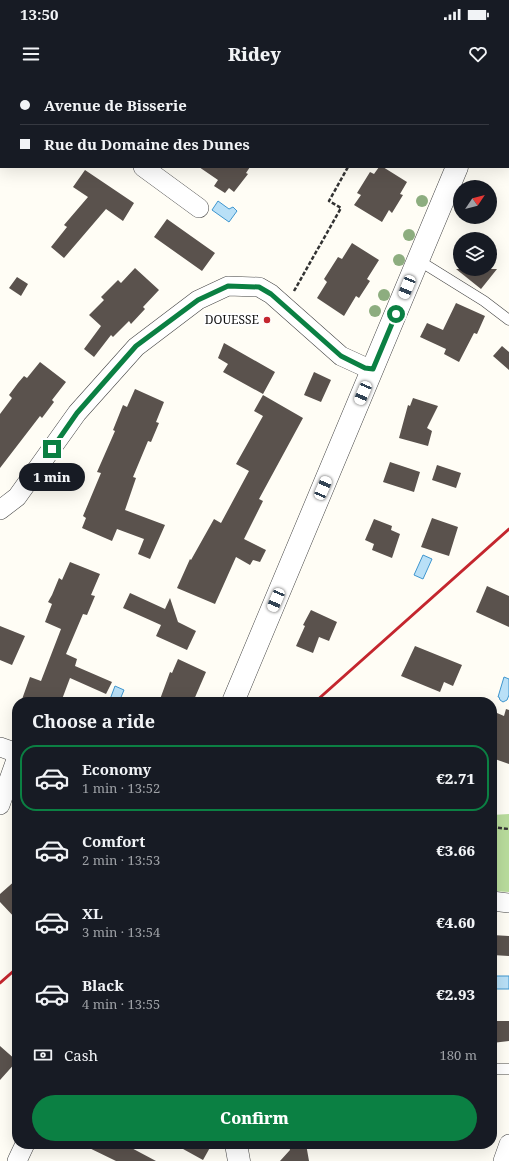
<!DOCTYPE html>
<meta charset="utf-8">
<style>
body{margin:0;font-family:"Noto Serif",serif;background:#242831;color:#f1f3f6;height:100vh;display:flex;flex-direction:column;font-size:15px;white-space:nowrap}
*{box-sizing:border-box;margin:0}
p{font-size:13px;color:#9ea1a6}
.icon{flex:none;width:22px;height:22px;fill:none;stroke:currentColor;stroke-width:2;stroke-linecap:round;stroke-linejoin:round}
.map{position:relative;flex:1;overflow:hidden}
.sheet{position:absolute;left:12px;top:617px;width:485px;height:452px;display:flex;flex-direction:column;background:#171b24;border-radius:16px;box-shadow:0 4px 16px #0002}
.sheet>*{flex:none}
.top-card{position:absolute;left:0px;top:0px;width:509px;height:88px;box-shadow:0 4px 16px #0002;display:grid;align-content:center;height:88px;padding:0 20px;background:#171b24}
.needle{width:26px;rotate:55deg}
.controls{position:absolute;left:453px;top:100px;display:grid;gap:8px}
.controls a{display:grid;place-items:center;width:44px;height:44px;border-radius:50%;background:#171b24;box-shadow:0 4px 16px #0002;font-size:20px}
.end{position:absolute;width:18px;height:18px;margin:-9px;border:5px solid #0b8043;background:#fff;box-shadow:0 0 0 2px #fff}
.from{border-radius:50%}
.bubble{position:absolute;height:28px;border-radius:14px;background:#171b24;box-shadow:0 4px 16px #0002;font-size:13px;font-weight:800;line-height:28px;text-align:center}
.car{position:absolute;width:12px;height:24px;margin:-12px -6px;border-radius:5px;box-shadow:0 0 3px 1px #0007;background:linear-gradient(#fff 24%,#345 0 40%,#fff 0 76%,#345 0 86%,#fff 0)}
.top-card b{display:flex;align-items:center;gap:14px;height:38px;font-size:15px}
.top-card b+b{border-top:1px solid #363941}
.top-card i{width:10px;height:10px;background:#f1f3f6}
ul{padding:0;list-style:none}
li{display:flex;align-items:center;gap:12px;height:66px;margin:0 8px 6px;padding:0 12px;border:2px solid transparent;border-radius:16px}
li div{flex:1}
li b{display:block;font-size:15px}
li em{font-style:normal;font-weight:800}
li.selected{border-color:#0b8043}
li>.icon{width:36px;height:36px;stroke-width:1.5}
h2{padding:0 20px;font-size:18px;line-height:48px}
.pay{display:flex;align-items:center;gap:10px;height:44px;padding:0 20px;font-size:15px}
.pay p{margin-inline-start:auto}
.primary-button{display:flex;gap:8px;margin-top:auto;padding:8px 20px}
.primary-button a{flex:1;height:46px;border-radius:24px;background:#0b8043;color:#fff;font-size:16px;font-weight:800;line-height:46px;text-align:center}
.status{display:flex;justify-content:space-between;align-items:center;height:28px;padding:0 20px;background:#171b24;direction:ltr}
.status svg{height:11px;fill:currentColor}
header{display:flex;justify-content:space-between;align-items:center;height:52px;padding:0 20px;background:#171b24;font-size:18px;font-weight:800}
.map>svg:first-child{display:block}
.forest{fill:#b9dc9c}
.water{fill:#b9e0f7;stroke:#3f96cf}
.building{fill:#5a524d}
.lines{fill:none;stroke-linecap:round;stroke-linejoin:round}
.service-casing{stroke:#444;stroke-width:11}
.minor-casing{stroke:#444;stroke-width:20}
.tertiary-casing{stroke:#444;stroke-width:23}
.path{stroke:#333;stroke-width:2.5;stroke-dasharray:4 2;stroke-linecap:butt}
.service{stroke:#fff;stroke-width:10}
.minor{stroke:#fff;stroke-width:19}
.tertiary{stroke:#fff;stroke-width:22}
.rail{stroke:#c4262e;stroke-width:3}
.tree{fill:#8dad7f}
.route{stroke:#0b8043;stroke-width:5}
.poi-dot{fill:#c4262e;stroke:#fff;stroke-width:1.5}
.labels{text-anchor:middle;stroke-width:4;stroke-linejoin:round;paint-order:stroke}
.poi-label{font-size:12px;fill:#111;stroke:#fff;text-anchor:end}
</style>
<div class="status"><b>13:50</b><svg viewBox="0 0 49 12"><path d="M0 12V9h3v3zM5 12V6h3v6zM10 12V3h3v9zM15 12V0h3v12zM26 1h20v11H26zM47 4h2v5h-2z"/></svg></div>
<header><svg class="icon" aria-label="menu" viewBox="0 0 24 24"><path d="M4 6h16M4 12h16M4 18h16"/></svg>Ridey<svg class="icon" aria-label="heart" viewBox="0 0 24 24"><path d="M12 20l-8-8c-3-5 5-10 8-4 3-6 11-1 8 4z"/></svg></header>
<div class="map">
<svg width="509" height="1081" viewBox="0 0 509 1081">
<rect width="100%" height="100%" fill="#fffdf5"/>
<path class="forest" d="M 509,734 L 509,812 L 492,811 L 492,735 Z"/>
<path class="water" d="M 218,121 L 229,129 L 233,127 L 237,131 L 229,142 L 212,130 Z
M 423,475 L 432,479 L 423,499 L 414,495 Z
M 504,597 L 509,599 L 509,615 L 507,620 L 503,622 L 500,620 L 499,617 L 498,617 Z
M 115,606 L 124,610 L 119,622 L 109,622 Z
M 492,896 L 509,896 L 509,909 L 492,909 Z"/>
<path class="building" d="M 199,87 L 250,87 L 246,93 L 248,94 L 234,112 L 229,108 L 225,113 L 214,106 L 218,100 Z
M 379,87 L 383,87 L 407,102 L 400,114 L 403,115 L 392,133 L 389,130 L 382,142 L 354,125 L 361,115 L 357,113 L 370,92 L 374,94 Z
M 85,90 L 134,123 L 123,141 L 106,129 L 64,178 L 51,167 L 67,147 L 64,145 L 88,117 L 73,107 Z
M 167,139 L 215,173 L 202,191 L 154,157 Z
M 352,163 L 379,180 L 367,199 L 370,201 L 359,218 L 356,216 L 344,236 L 317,218 L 327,202 L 324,199 L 338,177 L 342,179 Z
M 135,188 L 159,210 L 143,227 L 145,229 L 131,244 L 129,241 L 113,257 L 111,255 L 94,277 L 84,269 L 101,246 L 89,235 L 104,220 L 101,217 L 118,200 L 121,203 Z
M 456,189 L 497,189 L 481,209 Z
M 17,197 L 28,204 L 21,216 L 9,208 Z
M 456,223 L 485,236 L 477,254 L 474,253 L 459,282 L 444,274 L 446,269 L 420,257 L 427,243 L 443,250 Z
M 224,263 L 275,292 L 263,314 L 223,292 L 228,284 L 218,278 Z
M 502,266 L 509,272 L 509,290 L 493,276 Z
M 40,282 L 66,302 L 52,320 L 54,322 L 42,338 L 40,336 L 0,388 L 0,334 L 12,318 L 9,315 L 18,303 L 24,296 L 27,298 Z
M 314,292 L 331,300 L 321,322 L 304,315 Z
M 135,309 L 164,322 L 156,342 L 159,343 L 151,362 L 148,361 L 133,397 L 136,398 L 125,430 L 165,445 L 150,479 L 138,474 L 144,459 L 117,449 L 112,461 L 82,448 L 86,438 L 83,436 L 101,393 L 97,392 L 115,351 L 113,350 L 123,325 L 127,327 Z
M 263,315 L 303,338 L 259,419 L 263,421 L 244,459 L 266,470 L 260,482 L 253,480 L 250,485 L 236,477 L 215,524 L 177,508 L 190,479 L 191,480 L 214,439 L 221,443 L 249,391 L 236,384 L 263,336 L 254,331 Z
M 413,318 L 438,326 L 427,348 L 432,351 L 428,366 L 399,358 L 408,325 L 410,326 Z
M 390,382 L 420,392 L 414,412 L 383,402 Z
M 437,385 L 461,393 L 456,408 L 432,400 Z
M 432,438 L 458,447 L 449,476 L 421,467 Z
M 374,439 L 392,446 L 391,450 L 400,454 L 392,478 L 372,470 L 374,464 L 365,460 Z
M 70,482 L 100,494 L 91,515 L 95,516 L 87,535 L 83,534 L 66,574 L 77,579 L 75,586 L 112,602 L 106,614 L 70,598 L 61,622 L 21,622 L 30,597 L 41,601 L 61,549 L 45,542 L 52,524 L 48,522 L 52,515 L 59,498 L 62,500 Z
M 487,506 L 509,516 L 509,547 L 476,532 Z
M 130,513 L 165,529 L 170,518 L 178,542 L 196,551 L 187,570 L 156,556 L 161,545 L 123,528 Z
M 311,530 L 337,542 L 329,561 L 319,557 L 313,573 L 296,566 L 305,546 L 303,545 Z
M 0,546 L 25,556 L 12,585 L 0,580 Z
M 415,566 L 462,585 L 453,606 L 444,602 L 440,612 L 401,596 Z
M 178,579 L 206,592 L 193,622 L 159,622 L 170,592 L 172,593 Z
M 506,629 L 509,630 L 509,684 L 492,678 L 492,673 L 496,661 L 492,660 L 492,645 L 497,633 L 504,636 Z
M 17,799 L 17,840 L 0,822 L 0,814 Z
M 492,855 L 509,856 L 509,876 L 492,875 Z
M 492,941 L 509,941 L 509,961 L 492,963 Z
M 0,966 L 17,981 L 0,1000 Z
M 81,1064 L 124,1064 L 156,1081 L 116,1081 Z
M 174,1064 L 212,1064 L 203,1080 Z
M 289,1064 L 306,1064 L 309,1081 L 280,1081 L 290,1070 Z"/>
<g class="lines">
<g class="service-casing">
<path id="service" d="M 148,0 L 150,1
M 508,30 L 509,30
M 418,180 L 484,221 L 509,240
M 492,989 L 509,989"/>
</g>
<g class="minor-casing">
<path id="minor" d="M 22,0 L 24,1
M 0,30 L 1,29
M 143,87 L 199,128
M 0,430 L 17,417 L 77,333 L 136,267 L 198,220 L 228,206 L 259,207 L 271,214 L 341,276 L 365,287 L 373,289
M 0,667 L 17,673
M 0,725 L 17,677
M 492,821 L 509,823
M 17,1081 L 25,1064
M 503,1081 L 509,1064"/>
</g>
<g class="tertiary-casing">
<path id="tertiary" d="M 493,1 L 494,0
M 233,622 L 457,87
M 236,1064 L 239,1081"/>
</g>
<path class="path" d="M 294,211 L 341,128 L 329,121 L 348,87
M 492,747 L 509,749"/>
<use href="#service" class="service"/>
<use href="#minor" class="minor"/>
<use href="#tertiary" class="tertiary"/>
<path class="rail" d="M 315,622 L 509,449
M 0,903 L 17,888"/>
</g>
<g class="tree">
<circle cx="422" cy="121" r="6"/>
<circle cx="409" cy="155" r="6"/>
<circle cx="399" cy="180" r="6"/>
<circle cx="384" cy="215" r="6"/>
<circle cx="375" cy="231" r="6"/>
</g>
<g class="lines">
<path class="route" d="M 52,369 L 77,333 L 136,266 L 198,220 L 228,206 L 259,207 L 271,214 L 341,276 L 365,288 L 373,289 L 396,234"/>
</g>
<circle class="poi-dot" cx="267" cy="240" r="4"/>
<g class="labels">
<g class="poi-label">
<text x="259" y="244">DOUESSE</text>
</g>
</g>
</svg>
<div class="controls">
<a><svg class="needle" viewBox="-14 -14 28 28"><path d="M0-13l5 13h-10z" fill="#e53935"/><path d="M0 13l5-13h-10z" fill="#9ea1a6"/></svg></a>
<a><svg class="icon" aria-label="layers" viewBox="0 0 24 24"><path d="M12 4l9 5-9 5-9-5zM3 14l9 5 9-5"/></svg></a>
</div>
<i class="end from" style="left:396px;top:234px"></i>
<i class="end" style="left:52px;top:369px"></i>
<div class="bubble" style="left:19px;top:383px;width:66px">1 min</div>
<i class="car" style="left:407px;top:207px;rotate:202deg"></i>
<i class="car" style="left:363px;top:313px;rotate:203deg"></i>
<i class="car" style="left:323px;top:408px;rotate:23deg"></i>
<i class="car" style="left:276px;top:520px;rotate:203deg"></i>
<div class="top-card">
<b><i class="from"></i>Avenue de Bisserie</b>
<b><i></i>Rue du Domaine des Dunes</b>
</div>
<section class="sheet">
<h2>Choose a ride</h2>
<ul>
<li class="selected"><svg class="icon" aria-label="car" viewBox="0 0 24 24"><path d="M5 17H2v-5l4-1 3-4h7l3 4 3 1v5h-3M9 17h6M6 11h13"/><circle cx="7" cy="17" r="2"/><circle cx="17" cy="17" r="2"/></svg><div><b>Economy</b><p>1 min · 13:52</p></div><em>€2.71</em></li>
<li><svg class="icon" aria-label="car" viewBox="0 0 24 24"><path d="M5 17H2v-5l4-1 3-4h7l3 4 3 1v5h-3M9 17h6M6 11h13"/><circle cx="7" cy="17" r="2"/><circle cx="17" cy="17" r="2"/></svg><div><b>Comfort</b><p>2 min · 13:53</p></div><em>€3.66</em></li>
<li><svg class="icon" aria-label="car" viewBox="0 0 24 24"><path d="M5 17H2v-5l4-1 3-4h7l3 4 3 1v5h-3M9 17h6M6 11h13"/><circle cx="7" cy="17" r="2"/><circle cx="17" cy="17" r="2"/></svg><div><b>XL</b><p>3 min · 13:54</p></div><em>€4.60</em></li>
<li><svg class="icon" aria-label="car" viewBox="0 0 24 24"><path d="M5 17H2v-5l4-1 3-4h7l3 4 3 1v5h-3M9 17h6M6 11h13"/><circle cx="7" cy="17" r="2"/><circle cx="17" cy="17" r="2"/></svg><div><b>Black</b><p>4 min · 13:55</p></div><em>€2.93</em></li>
</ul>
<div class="pay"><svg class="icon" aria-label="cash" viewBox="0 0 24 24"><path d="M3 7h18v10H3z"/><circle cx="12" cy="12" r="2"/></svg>Cash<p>180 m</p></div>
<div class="primary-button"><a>Confirm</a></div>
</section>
</div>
